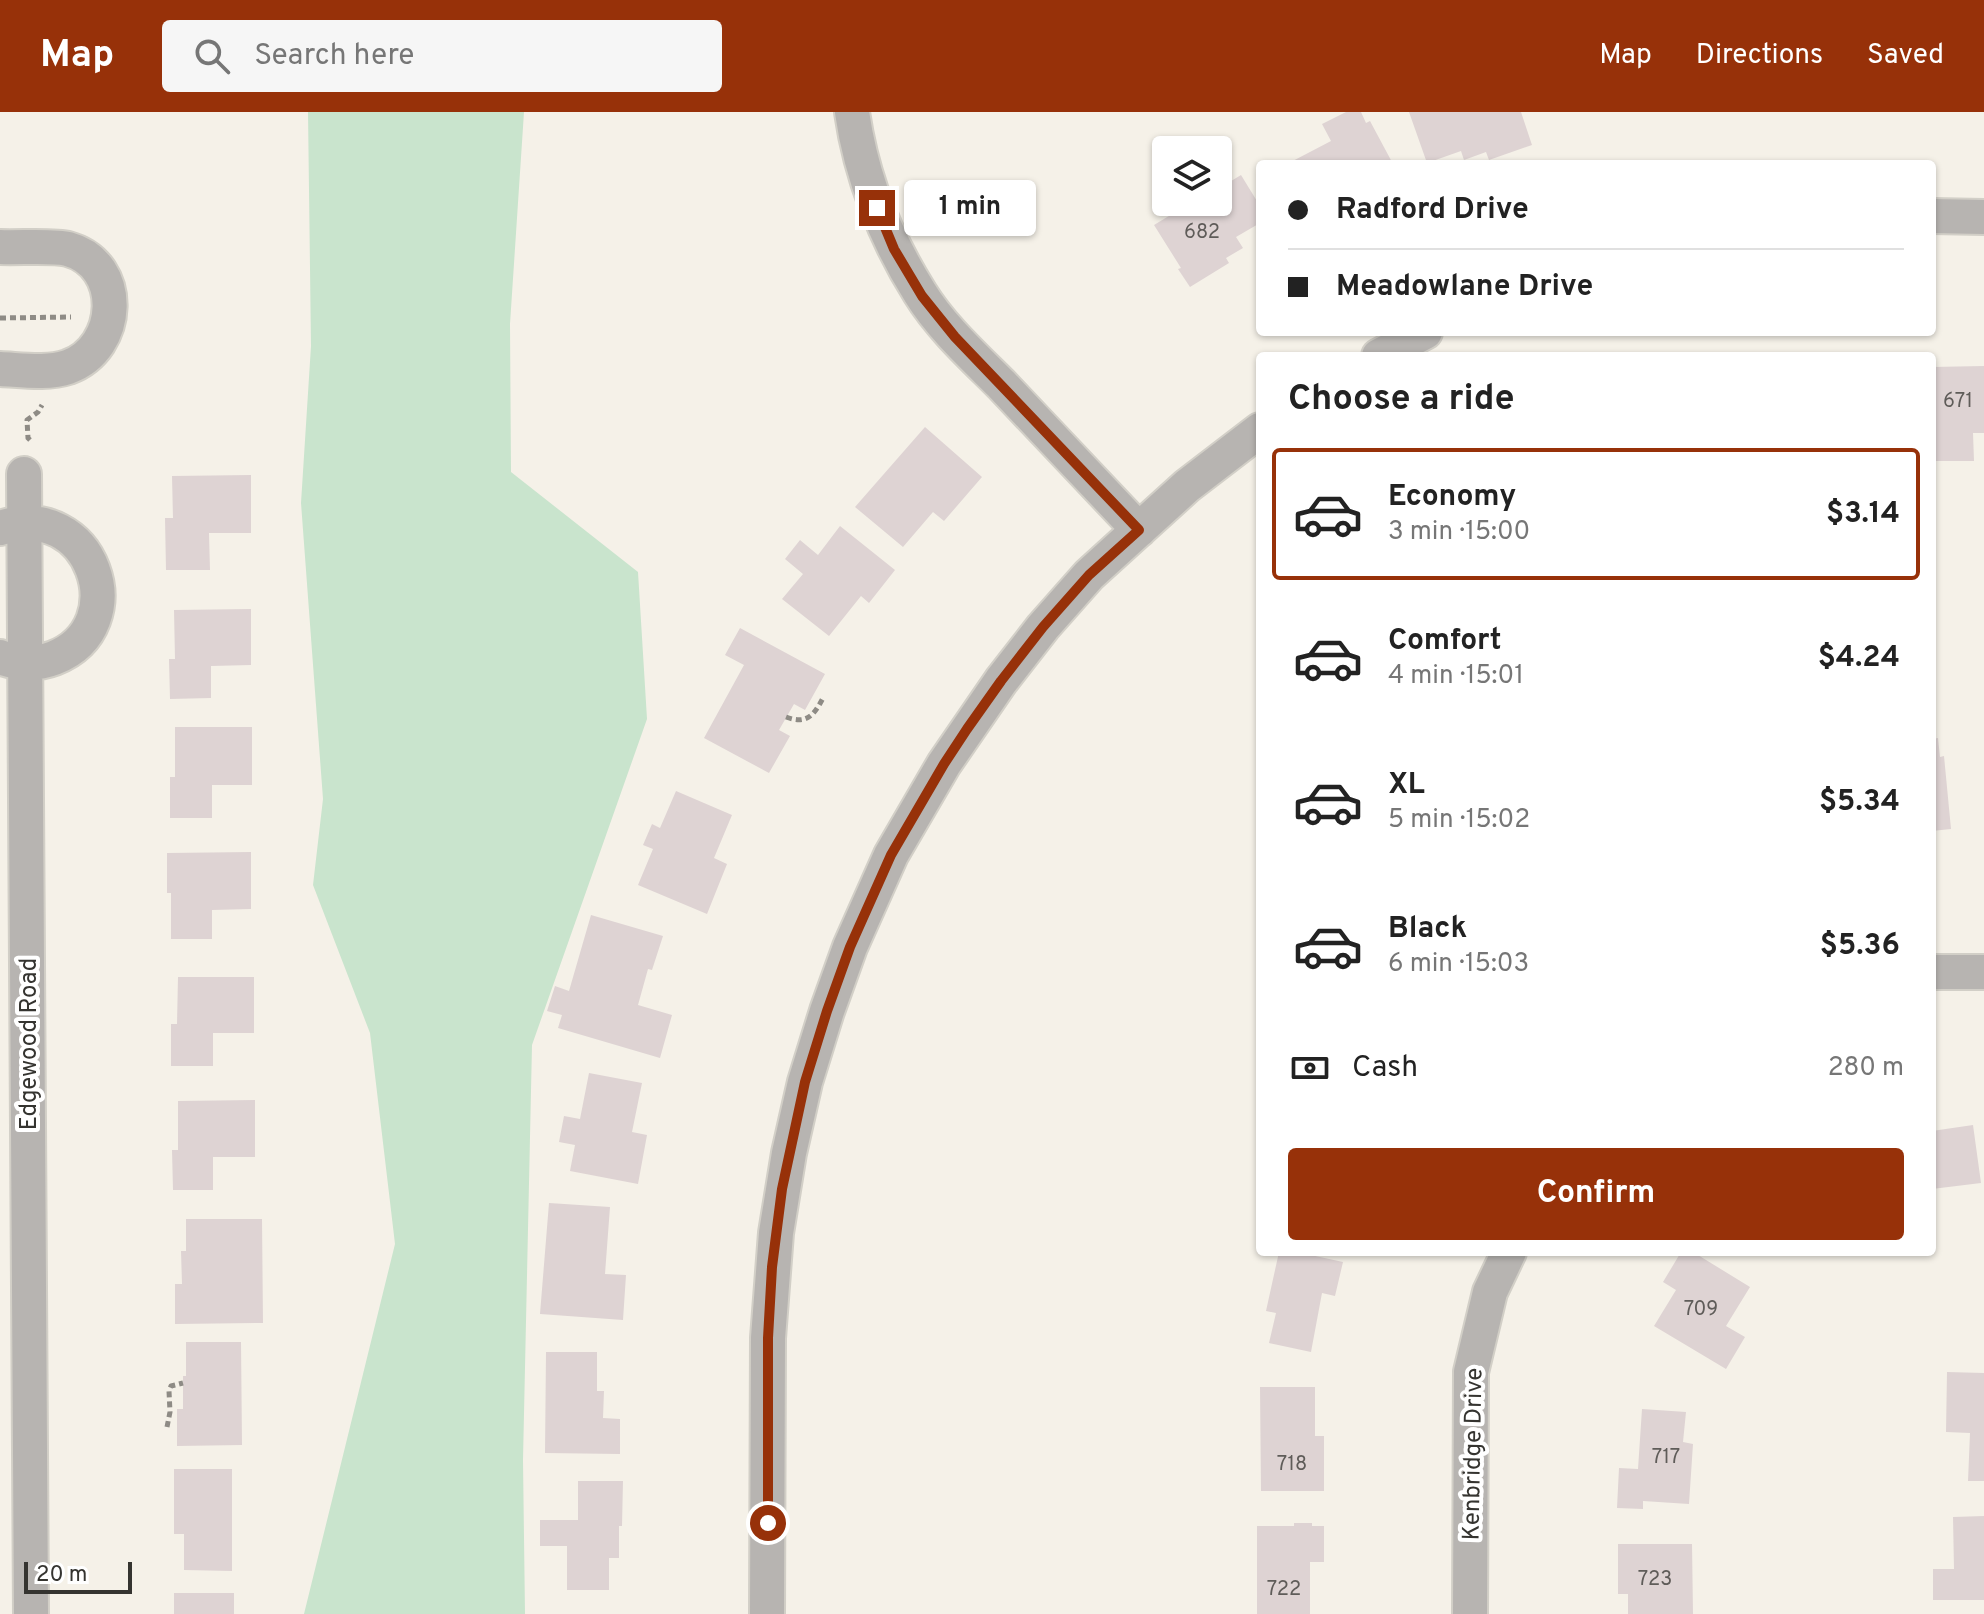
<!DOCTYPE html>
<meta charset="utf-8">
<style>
body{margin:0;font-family:Overpass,sans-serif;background:#f6f6f6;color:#222;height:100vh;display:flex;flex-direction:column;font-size:30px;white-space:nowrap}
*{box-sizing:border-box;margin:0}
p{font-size:26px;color:#767676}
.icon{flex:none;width:44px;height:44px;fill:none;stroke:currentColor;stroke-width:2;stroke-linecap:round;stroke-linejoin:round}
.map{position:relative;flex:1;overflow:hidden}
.side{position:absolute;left:1256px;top:240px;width:680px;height:904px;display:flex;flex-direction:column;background:#fff;border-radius:8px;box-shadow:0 2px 6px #0004}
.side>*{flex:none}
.top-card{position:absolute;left:1256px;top:48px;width:680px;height:176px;border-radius:8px;box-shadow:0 2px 6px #0004;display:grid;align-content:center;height:176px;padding:0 32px;background:#fff}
.controls{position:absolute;left:1152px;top:24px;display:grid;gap:16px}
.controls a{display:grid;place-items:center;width:80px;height:80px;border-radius:8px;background:#fff;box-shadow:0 2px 6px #0004;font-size:40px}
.scale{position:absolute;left:24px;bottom:20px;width:108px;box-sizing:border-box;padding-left:8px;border:4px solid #353430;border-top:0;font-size:22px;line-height:28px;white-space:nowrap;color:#353430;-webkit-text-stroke:6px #fff;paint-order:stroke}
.end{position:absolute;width:36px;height:36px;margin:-18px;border:10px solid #973109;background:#fff;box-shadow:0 0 0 4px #fff}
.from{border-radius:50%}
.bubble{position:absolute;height:56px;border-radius:8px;background:#fff;box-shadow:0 2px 6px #0004;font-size:26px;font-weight:700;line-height:56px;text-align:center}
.top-card b{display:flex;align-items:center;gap:28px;height:76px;font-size:30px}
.top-card b+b{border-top:2px solid #e0e0e0}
.top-card i{width:20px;height:20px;background:#222}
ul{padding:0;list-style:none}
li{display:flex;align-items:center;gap:24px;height:132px;margin:0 16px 12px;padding:0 16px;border:4px solid transparent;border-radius:8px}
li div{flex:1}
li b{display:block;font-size:30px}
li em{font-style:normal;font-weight:700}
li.on{border-color:#973109}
li>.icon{width:72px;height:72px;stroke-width:1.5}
h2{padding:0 32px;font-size:36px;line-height:96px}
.pay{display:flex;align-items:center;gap:20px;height:88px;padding:0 32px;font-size:30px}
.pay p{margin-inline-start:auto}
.cta{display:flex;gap:16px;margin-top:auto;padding:16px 32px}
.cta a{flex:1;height:92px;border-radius:8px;background:#973109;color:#fff;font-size:32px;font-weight:700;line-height:92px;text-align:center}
header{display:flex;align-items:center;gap:48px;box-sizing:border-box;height:112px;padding:0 40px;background:#973109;color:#fff}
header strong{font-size:38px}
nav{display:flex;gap:44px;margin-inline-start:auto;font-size:28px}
.search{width:560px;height:72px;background:#f6f6f6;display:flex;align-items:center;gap:20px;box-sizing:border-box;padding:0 28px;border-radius:8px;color:#767676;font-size:30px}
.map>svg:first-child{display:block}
.green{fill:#c9e4cd}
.building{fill:#ded3d3}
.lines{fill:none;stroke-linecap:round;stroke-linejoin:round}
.minor-casing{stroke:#d2cfc7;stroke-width:38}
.path{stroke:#8e8b85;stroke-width:5;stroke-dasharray:6 4;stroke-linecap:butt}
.minor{stroke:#b7b4b1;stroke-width:34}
.route{stroke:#973109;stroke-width:10}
.labels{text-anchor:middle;stroke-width:8;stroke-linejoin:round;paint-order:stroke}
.number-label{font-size:20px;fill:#5f5c59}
.street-label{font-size:24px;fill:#353430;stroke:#fff}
</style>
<header>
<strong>Map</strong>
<div class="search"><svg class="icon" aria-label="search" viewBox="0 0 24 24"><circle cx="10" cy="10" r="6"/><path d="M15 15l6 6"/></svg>Search here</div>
<nav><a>Map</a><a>Directions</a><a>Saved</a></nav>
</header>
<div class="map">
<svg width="1984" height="1502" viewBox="0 0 1984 1502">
<rect width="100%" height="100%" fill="#f5f1e8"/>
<path class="green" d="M 308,0 L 524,0 L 510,212 L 511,360 L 638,460 L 647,607 L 532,933 L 523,1348 L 525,1502 L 304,1502 L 395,1132 L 370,921 L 313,773 L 323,687 L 301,391 L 311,234 Z"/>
<path class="building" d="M 1346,0 L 1361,0 L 1366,11 L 1370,9 L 1393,52 L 1287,52 L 1331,29 L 1322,12 Z
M 1409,0 L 1521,0 L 1532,33 L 1489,48 L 1486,40 L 1464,48 L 1461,39 L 1427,51 Z
M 1241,63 L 1260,94 L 1260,111 L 1236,125 L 1243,136 L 1226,146 L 1229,151 L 1190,175 L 1178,157 L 1181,156 L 1154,113 L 1192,90 L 1218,90 L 1218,77 Z
M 1984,254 L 1984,321 L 1973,321 L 1974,349 L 1932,349 L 1932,255 Z
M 925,315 L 982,365 L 944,409 L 933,400 L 903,435 L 855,395 Z
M 251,363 L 251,421 L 209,421 L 210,458 L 166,458 L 165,406 L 173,406 L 172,364 Z
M 840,414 L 895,458 L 869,491 L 861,484 L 829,524 L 782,487 L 803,462 L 785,447 L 800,428 L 818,443 Z
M 251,497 L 251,553 L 211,554 L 211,586 L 170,587 L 169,547 L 175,547 L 174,498 Z
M 740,516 L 825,562 L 805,598 L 794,592 L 779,618 L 790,624 L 769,661 L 704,626 L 744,553 L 725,543 Z
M 175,615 L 252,615 L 252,673 L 212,673 L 212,706 L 170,706 L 170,665 L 175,665 Z
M 1938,626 L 1940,645 L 1944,644 L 1951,717 L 1932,719 L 1932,627 Z
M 676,679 L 732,703 L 714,746 L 727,752 L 707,802 L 638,773 L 653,737 L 643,733 L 652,712 L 660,716 Z
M 251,740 L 251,797 L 212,798 L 212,827 L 171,827 L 171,781 L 167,781 L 167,741 Z
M 591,803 L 663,824 L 652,858 L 648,857 L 638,893 L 672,903 L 660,946 L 558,916 L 562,903 L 547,899 L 555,874 L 569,879 Z
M 178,865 L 254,865 L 254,921 L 213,921 L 213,954 L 171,954 L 171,912 L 177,912 Z
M 589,961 L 642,971 L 632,1020 L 647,1023 L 638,1072 L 570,1059 L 575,1033 L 559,1030 L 564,1004 L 580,1007 Z
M 255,988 L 255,1045 L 213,1045 L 213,1078 L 173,1078 L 172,1038 L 178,1038 L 178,989 Z
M 1973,1013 L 1981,1071 L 1932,1077 L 1932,1019 Z
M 549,1091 L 610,1095 L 605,1162 L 626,1163 L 623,1208 L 540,1202 Z
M 186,1107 L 262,1107 L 263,1211 L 175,1212 L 175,1172 L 182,1172 L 181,1139 L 186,1139 Z
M 1279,1140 L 1297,1140 L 1343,1150 L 1335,1184 L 1322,1181 L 1311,1240 L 1269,1231 L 1276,1201 L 1266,1199 Z
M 1681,1140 L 1693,1140 L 1750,1175 L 1726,1214 L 1745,1225 L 1726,1257 L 1654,1214 L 1676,1178 L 1663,1170 Z
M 186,1230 L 241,1230 L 242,1333 L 177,1334 L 177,1297 L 183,1297 L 183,1264 L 186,1264 Z
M 546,1240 L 597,1240 L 597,1279 L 604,1279 L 603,1306 L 620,1307 L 620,1342 L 545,1341 Z
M 1947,1260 L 1984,1261 L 1984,1369 L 1968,1369 L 1970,1321 L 1946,1320 Z
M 1260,1275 L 1315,1275 L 1315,1324 L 1324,1324 L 1324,1379 L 1261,1379 Z
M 1642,1297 L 1686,1300 L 1683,1330 L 1693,1332 L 1689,1392 L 1643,1389 L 1643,1397 L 1617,1396 L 1619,1356 L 1638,1357 Z
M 174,1357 L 232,1357 L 232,1459 L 184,1458 L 184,1422 L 174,1422 Z
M 578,1369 L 623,1369 L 622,1414 L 619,1414 L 619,1446 L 609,1446 L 609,1478 L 567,1478 L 567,1434 L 540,1434 L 540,1408 L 578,1408 Z
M 1984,1404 L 1984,1488 L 1933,1488 L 1933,1457 L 1954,1457 L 1953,1405 Z
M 1294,1411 L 1312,1411 L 1312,1414 L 1324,1414 L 1324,1450 L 1310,1450 L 1310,1502 L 1257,1502 L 1257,1414 L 1294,1414 Z
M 1618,1432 L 1692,1432 L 1693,1502 L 1628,1502 L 1628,1482 L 1618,1482 Z
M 174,1481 L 234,1481 L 234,1502 L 174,1502 Z"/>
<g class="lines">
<g class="minor-casing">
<path id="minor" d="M 852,0 C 861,64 886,127 920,181 C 941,215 973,244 1001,272 C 1047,321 1093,369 1139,418
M 1932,104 L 1984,105
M 0,135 C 18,136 53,133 68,137 C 126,153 121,236 68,255 C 47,262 22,258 0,257
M 1379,244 L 1425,220
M 24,362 L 31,1502
M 0,416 C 93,385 136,514 54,546 C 36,553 18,552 0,545
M 1932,860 L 1984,860
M 767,1502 L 768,1226 L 776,1121 L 789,1041 L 805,970 L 827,899 L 850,835 L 891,743 L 944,652 L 1001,569 L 1043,515 L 1089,463 L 1187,374 L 1260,318
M 1470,1502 L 1471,1260 L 1490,1180 L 1509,1140"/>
</g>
<path class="path" d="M 0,206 L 71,205
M 30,328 L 28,326 L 27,308 L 38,300 L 42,293
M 786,605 C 807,613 814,603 823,586
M 167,1315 L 170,1300 L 169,1279 L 171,1274 L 183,1271"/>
<use href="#minor" class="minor"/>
</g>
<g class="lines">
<path class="route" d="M 768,1411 L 768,1226 L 772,1155 L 782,1077 L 805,970 L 827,899 L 850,835 L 891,743 L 944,652 L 967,617 L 1001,569 L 1043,515 L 1089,463 L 1139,418 L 955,225 L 922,184 L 894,137 L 877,96"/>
</g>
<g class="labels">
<g class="number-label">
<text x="1202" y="126">682</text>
<text x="1958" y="295">671</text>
<text x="1701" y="1203">709</text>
<text x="1666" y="1351">717</text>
<text x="1292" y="1358">718</text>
<text x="1655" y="1473">723</text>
<text x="1284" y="1483">722</text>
</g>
<g class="street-label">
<text transform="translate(28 932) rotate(-90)" y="8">Edgewood Road</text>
<text transform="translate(1472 1342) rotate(-89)" y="8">Kenbridge Drive</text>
</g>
</g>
</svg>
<div class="controls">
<a><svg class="icon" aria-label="layers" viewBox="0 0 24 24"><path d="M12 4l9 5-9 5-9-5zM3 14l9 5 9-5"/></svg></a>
</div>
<div class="scale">20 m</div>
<i class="end from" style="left:768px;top:1411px"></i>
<i class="end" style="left:877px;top:96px"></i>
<div class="bubble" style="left:904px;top:68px;width:132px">1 min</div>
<div class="top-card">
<b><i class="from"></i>Radford Drive</b>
<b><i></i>Meadowlane Drive</b>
</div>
<section class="side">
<h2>Choose a ride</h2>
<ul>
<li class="on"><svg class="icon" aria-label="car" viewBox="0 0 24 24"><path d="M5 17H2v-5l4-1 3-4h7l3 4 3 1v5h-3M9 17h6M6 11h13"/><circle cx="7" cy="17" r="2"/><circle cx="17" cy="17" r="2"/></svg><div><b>Economy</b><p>3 min · 15:00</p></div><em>$3.14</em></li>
<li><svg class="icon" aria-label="car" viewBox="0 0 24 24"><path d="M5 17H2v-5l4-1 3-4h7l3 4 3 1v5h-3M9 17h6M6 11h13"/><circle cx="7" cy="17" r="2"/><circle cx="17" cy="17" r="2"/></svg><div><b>Comfort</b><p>4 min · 15:01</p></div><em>$4.24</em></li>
<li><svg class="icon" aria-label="car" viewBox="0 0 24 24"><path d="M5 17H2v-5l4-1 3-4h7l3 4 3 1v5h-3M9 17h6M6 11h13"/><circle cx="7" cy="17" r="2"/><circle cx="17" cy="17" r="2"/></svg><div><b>XL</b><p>5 min · 15:02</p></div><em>$5.34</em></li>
<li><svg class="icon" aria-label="car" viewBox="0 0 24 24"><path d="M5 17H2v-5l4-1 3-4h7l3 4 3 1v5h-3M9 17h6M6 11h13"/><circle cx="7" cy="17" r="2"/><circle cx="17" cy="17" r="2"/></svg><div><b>Black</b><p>6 min · 15:03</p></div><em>$5.36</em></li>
</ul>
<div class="pay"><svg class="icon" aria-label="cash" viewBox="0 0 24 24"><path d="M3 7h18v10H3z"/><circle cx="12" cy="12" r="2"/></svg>Cash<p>280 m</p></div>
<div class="cta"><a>Confirm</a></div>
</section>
</div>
